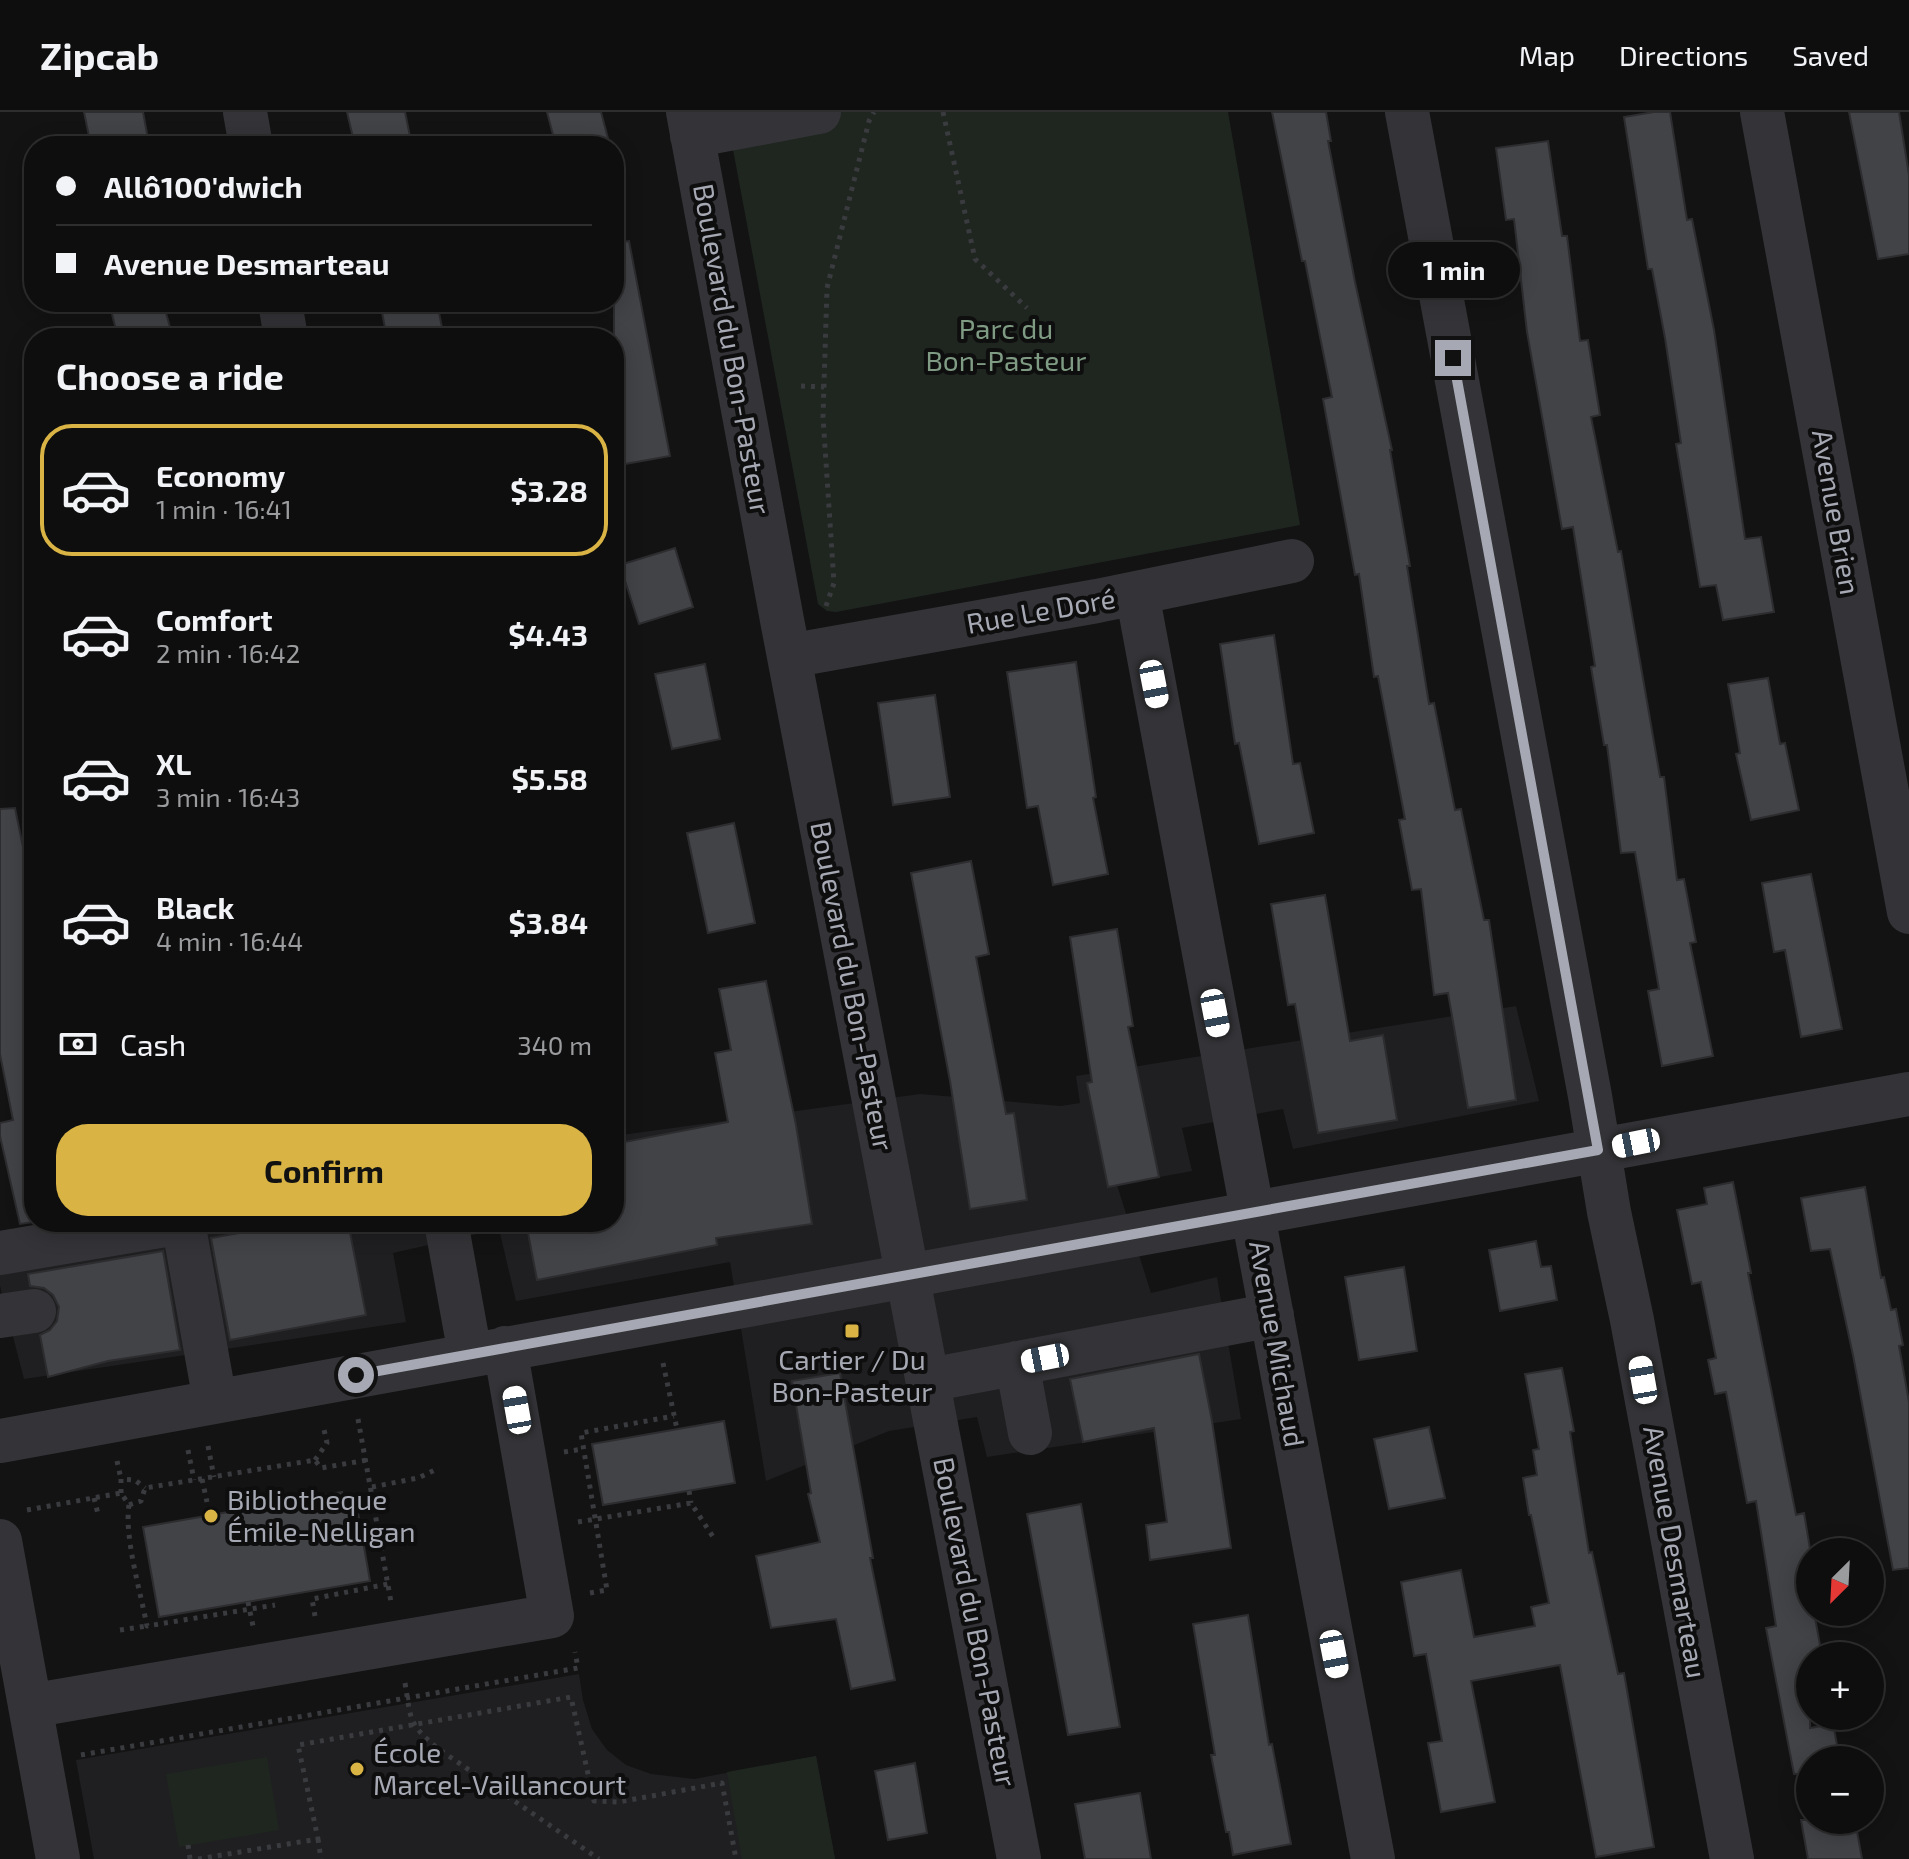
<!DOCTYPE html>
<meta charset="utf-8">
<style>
body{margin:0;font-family:"Exo 2",sans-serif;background:#171718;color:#f1f3f6;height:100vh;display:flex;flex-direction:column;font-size:30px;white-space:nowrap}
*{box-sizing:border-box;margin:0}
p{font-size:26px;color:#9b9c9e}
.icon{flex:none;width:44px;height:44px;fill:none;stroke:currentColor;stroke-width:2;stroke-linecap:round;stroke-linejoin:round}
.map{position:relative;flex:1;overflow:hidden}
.sheet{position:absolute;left:24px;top:216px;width:600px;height:904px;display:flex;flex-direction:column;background:#0e0e0f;border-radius:32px;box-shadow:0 4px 20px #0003,0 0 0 2px #2e2e2f}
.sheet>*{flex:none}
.banner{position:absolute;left:24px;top:24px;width:600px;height:176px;border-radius:32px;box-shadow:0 4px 20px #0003,0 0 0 2px #2e2e2f;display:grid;align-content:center;height:176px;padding:0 32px;background:#0e0e0f}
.needle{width:52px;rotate:204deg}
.controls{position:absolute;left:1796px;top:1426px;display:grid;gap:16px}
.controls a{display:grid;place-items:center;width:88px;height:88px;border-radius:50%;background:#0e0e0f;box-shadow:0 4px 20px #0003,0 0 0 2px #2e2e2f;font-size:40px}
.end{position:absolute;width:36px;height:36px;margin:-18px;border:10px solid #a6a9b3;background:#111;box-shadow:0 0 0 4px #111}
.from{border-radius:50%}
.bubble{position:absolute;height:56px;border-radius:28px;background:#0e0e0f;box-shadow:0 4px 20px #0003,0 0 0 2px #2e2e2f;font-size:26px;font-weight:700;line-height:56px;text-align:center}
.car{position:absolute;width:24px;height:48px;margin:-24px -12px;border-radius:10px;box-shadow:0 0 6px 2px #0007;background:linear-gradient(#fff 24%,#345 0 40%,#fff 0 76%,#345 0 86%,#fff 0)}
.banner b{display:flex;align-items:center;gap:28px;height:76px;font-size:30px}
.banner b+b{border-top:2px solid #2e2e2f}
.banner i{width:20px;height:20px;background:#f1f3f6}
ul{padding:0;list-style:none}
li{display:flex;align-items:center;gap:24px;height:132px;margin:0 16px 12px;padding:0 16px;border:4px solid transparent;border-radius:32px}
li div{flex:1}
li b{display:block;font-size:30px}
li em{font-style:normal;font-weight:700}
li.active{border-color:#d9b445}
li>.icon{width:72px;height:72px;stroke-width:1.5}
h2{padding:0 32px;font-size:36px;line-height:96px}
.pay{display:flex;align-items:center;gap:20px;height:88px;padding:0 32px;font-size:30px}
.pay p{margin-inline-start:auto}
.button{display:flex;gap:16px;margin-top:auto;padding:16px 32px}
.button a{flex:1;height:92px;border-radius:32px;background:#d9b445;color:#111;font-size:32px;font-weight:700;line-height:92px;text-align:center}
header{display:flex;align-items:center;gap:48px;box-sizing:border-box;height:112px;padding:0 40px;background:#0e0e0f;border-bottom:2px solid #2e2e2f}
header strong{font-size:38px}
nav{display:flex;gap:44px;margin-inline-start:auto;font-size:28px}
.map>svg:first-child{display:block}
.built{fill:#1f1f21}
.green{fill:#1f2620}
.building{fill:#424347;stroke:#2d2d30;stroke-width:2}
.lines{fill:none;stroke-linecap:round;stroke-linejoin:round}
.path{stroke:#3a3b3f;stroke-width:5;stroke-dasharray:4 6;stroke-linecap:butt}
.minor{stroke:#343438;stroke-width:44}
.route{stroke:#a6a9b3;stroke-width:10}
.poi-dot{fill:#d9b445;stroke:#0e0e0f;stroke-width:3}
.labels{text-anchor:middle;stroke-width:8;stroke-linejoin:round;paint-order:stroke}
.park-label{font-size:28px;fill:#7f9b83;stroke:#0e0e0f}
.street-label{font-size:28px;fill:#a6a9b3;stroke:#0e0e0f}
.poi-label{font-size:28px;fill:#a6a9b3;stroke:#0e0e0f;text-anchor:start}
</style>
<header>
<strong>Zipcab</strong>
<nav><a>Map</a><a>Directions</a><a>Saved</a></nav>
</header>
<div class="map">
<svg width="1909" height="1747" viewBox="0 0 1909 1747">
<rect width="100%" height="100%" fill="#131314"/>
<path class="built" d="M 1516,894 L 1539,989 L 1293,1037 L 1283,997 L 1182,1016 L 1192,1059 L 1117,1073 L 1151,1181 L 1217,1165 L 1241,1307 L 987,1345 L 977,1305 L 889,1319 L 766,1369 L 730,1150 L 516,1189 L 499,1117 L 393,1141 L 406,1210 L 24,1267 L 0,1174 L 0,1153 L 259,1110 L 614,1110 L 614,1024 L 920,982 L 1061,994 L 1080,991 L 1076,964 Z
M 579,1562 L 583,1588 L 592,1617 L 607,1638 L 626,1653 L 651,1662 L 694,1667 L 816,1644 L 835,1747 L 94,1747 L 76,1648 Z"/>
<path class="green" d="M 726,0 L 1228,0 L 1300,413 L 836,500 L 827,499 L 818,492 Z
M 816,1644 L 835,1747 L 742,1747 L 727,1660 Z
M 267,1645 L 279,1718 L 179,1735 L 166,1662 Z"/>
<path class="building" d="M 84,0 L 143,0 L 148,27 L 116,34 L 91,34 Z
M 347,0 L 405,0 L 412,34 L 355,34 Z
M 547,0 L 601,0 L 610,34 L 556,34 Z
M 1272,0 L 1326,0 L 1331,29 L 1328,29 L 1355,170 L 1392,338 L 1390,338 L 1410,454 L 1407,454 L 1429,592 L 1434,591 L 1455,698 L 1461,697 L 1484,808 L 1489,808 L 1516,988 L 1468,996 L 1448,881 L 1434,883 L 1421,777 L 1412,778 L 1399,708 L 1405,707 L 1378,564 L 1374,565 L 1359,462 L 1355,463 L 1323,287 L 1332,285 L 1305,149 L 1302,149 Z
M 1654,0 L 1670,0 L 1687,108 L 1692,107 L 1714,218 L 1745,427 L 1761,425 L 1774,500 L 1723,508 L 1716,473 L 1700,475 L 1676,332 L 1681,331 L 1665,226 L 1652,157 L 1648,157 L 1624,5 Z
M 1849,0 L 1899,0 L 1909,63 L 1909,142 L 1878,147 Z
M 1548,29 L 1562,124 L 1567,124 L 1580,229 L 1588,228 L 1600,303 L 1591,305 L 1618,440 L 1621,439 L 1660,665 L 1664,665 L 1677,768 L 1684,767 L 1696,830 L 1690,831 L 1713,944 L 1662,954 L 1648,879 L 1659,877 L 1635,740 L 1621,741 L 1607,633 L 1604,633 L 1591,555 L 1595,554 L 1573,415 L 1562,417 L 1527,220 L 1514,107 L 1506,108 L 1496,36 Z
M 629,129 L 670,344 L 614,354 L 614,131 Z
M 109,190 L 163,190 L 173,226 L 118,226 Z
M 380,190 L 437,190 L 444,226 L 387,226 Z
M 675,436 L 693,495 L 639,512 L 620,453 Z
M 1274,523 L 1293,652 L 1300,651 L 1314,721 L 1259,732 L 1239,631 L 1235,632 L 1220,532 Z
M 1076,550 L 1096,685 L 1093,686 L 1108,762 L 1053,773 L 1038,694 L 1027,696 L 1007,560 Z
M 705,552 L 720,627 L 672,637 L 655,562 Z
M 1768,566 L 1780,632 L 1785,631 L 1799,698 L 1751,708 L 1736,642 L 1740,641 L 1728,572 Z
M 935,583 L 950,685 L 893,693 L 878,591 Z
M 15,696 L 34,789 L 34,1110 L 20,1112 L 0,1024 L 0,1011 L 13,1008 L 0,942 L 0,697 Z
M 734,711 L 755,811 L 708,821 L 687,721 Z
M 971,749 L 989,842 L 976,845 L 1006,1002 L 1014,1001 L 1027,1088 L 970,1097 L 950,969 L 911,761 Z
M 1811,762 L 1842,917 L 1801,925 L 1785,838 L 1774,840 L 1762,771 Z
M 1325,783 L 1350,929 L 1383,923 L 1397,1008 L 1318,1021 L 1295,892 L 1288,893 L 1271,792 Z
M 1117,817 L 1133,914 L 1128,915 L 1159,1065 L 1108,1075 L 1087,971 L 1092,970 L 1070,825 Z
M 766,869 L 796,1013 L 812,1112 L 716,1126 L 717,1133 L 537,1168 L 526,1110 L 614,1110 L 614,1032 L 728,1010 L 715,941 L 731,938 L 719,877 Z
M 1733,1070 L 1751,1161 L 1748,1161 L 1796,1403 L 1804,1401 L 1810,1437 L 1810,1500 L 1814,1500 L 1822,1544 L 1810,1544 L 1810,1616 L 1833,1612 L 1840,1648 L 1810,1648 L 1810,1661 L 1794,1662 L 1766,1516 L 1776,1514 L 1756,1389 L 1747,1391 L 1726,1280 L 1715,1282 L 1708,1248 L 1716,1246 L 1701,1170 L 1692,1172 L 1677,1098 L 1707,1092 L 1704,1076 Z
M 1865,1075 L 1881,1166 L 1884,1165 L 1891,1198 L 1896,1197 L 1903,1233 L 1899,1234 L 1909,1290 L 1909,1456 L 1893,1458 L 1853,1243 L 1830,1137 L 1811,1139 L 1801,1086 Z
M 300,1110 L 348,1110 L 366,1203 L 230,1228 L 211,1126 Z
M 1536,1129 L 1541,1155 L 1551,1154 L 1557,1188 L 1500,1199 L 1489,1138 Z
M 163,1139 L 180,1238 L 108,1249 L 48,1265 L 40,1223 L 50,1218 L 57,1209 L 59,1195 L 53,1183 L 44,1176 L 30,1174 L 28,1162 Z
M 1404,1155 L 1417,1239 L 1359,1248 L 1345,1165 Z
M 1199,1242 L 1212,1309 L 1231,1436 L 1150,1448 L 1146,1413 L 1167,1410 L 1154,1316 L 1083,1330 L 1070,1267 Z
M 1562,1256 L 1574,1319 L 1570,1320 L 1589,1441 L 1592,1440 L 1618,1562 L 1624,1561 L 1654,1735 L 1596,1745 L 1560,1553 L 1471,1569 L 1495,1690 L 1441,1700 L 1428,1631 L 1442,1629 L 1426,1542 L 1414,1544 L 1401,1470 L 1461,1458 L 1474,1525 L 1535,1514 L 1531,1495 L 1549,1491 L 1531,1403 L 1529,1403 L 1523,1366 L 1537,1363 L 1533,1338 L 1539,1337 L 1525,1262 Z
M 840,1261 L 873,1446 L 870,1446 L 895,1568 L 851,1577 L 836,1507 L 771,1516 L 756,1444 L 820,1430 L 808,1382 L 811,1381 L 792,1269 Z
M 724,1309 L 735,1371 L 603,1393 L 592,1332 Z
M 1429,1315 L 1445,1386 L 1389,1397 L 1374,1327 Z
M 342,1380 L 345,1397 L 357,1395 L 370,1469 L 159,1505 L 143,1415 Z
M 1081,1392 L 1120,1615 L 1068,1623 L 1027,1402 Z
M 1248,1503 L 1269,1633 L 1272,1632 L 1291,1732 L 1233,1743 L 1229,1720 L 1226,1720 L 1211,1643 L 1215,1643 L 1193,1512 Z
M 915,1651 L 927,1721 L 888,1728 L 875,1659 Z
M 1140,1681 L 1151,1747 L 1085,1747 L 1075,1692 Z
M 1801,1708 L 1855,1708 L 1862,1747 L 1808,1747 Z"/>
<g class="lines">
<path class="path" d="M 943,0 L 975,147 L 1027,196
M 801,274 L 824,275
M 826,494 L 834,471 L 823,305 L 827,176 L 869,9 L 874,0
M 663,1251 L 677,1317
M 358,1307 L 391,1490
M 208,1334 L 214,1365
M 188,1338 L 194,1368
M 564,1340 L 583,1337
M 315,1348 L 327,1331 L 323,1313
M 117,1349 L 121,1367
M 202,1367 L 207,1390
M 372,1375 L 418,1366 L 439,1356
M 689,1379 L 691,1391
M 121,1381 L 121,1367 L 135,1368 L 145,1376
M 94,1386 L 98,1402
M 129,1393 C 124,1425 141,1482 147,1514 L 275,1493
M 27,1398 L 121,1381 L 129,1393 L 141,1389 L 145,1376 L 315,1348 L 321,1356 L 367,1348
M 578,1410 L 691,1391 L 715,1428
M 590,1481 L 607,1478 L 581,1321 L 674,1304
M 248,1490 L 253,1514
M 315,1504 L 312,1487 L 388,1472
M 120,1518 L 147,1514
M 405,1571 C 411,1608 408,1611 437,1636 L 599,1747
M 81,1643 L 578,1556 L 575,1540
M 318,1727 L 321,1747
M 188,1733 L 190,1747
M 198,1747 L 318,1727 L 298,1633 L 571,1585 L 594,1689 L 619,1690 L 722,1671 L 736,1747"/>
<path class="minor" d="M 245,0 L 251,34
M 688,0 L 782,508 L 1019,1747
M 1407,0 L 1590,984 L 1609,1100 L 1632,1208 L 1732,1747
M 1762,0 L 1909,800
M 692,24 L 819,0
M 280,190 L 286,226
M 1137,481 L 1373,1747
M 789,544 L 1097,489 L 1292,449
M 446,1110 L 470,1242
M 0,1141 L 183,1110 L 215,1289
M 0,1204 L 34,1199
M 1017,1251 L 1030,1321
M 929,1268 L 1272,1203
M 0,1329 L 1909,982
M 0,1429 L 58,1747
M 30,1594 L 552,1504 L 505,1236"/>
</g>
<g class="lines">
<path class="route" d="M 356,1263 L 1598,1038 L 1453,246"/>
</g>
<g class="poi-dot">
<rect x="844" y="1211" width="16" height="16" rx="4"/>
<circle cx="211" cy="1404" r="8"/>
<circle cx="357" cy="1657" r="8"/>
</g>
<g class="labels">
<g class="park-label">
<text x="1006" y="227">Parc du<tspan x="1006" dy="32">Bon-Pasteur</tspan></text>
</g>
<g class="street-label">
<text transform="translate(732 237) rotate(80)" y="10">Boulevard du Bon-Pasteur</text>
<text transform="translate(1836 400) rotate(80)" y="10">Avenue Brien</text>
<text transform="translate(1041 499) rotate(-10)" y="10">Rue Le Doré</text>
<text transform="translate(852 874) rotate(79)" y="10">Boulevard du Bon-Pasteur</text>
<text transform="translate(1277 1232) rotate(80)" y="10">Avenue Michaud</text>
<text transform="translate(1675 1440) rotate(80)" y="10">Avenue Desmarteau</text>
<text transform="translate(975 1510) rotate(79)" y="10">Boulevard du Bon-Pasteur</text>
</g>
<g class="poi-label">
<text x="852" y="1258" text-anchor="middle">Cartier / Du<tspan x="852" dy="32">Bon-Pasteur</tspan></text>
<text x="227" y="1398">Bibliotheque<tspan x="227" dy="32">Émile-Nelligan</tspan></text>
<text x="373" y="1651">École<tspan x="373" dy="32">Marcel-Vaillancourt</tspan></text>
</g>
</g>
</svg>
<div class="controls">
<a><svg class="needle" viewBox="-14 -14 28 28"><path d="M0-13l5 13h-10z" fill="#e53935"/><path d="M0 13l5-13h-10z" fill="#9b9c9e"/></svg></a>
<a>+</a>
<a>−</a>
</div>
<i class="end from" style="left:356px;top:1263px"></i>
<i class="end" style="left:1453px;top:246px"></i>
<div class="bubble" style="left:1388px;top:130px;width:132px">1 min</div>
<i class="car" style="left:1154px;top:572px;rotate:169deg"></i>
<i class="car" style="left:1215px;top:901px;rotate:169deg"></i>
<i class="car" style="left:1636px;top:1031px;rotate:259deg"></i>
<i class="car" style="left:1045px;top:1246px;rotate:259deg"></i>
<i class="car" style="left:1643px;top:1268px;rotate:350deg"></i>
<i class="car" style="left:517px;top:1298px;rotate:350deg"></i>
<i class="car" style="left:1334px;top:1542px;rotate:169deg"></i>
<div class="banner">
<b><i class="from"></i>Allô100'dwich</b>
<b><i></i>Avenue Desmarteau</b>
</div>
<section class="sheet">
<h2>Choose a ride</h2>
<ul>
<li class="active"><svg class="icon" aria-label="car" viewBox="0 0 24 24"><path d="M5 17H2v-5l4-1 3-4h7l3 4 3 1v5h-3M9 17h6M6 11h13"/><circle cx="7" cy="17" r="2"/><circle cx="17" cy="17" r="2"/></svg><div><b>Economy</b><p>1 min · 16:41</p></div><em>$3.28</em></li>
<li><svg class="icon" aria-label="car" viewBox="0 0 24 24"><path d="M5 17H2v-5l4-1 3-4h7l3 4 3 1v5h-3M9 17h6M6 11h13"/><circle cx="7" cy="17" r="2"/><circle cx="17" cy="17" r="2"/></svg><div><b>Comfort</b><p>2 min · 16:42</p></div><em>$4.43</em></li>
<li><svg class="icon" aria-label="car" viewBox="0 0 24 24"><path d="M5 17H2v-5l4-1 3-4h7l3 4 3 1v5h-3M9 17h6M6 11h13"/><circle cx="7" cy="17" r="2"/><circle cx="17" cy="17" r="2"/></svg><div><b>XL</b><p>3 min · 16:43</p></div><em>$5.58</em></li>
<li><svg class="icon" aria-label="car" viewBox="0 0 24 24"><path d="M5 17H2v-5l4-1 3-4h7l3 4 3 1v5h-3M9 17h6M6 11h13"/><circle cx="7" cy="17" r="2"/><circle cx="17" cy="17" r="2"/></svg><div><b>Black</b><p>4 min · 16:44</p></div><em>$3.84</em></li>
</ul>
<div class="pay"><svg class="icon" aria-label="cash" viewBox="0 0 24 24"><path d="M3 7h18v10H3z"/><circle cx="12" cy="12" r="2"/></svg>Cash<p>340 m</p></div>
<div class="button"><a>Confirm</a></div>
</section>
</div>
